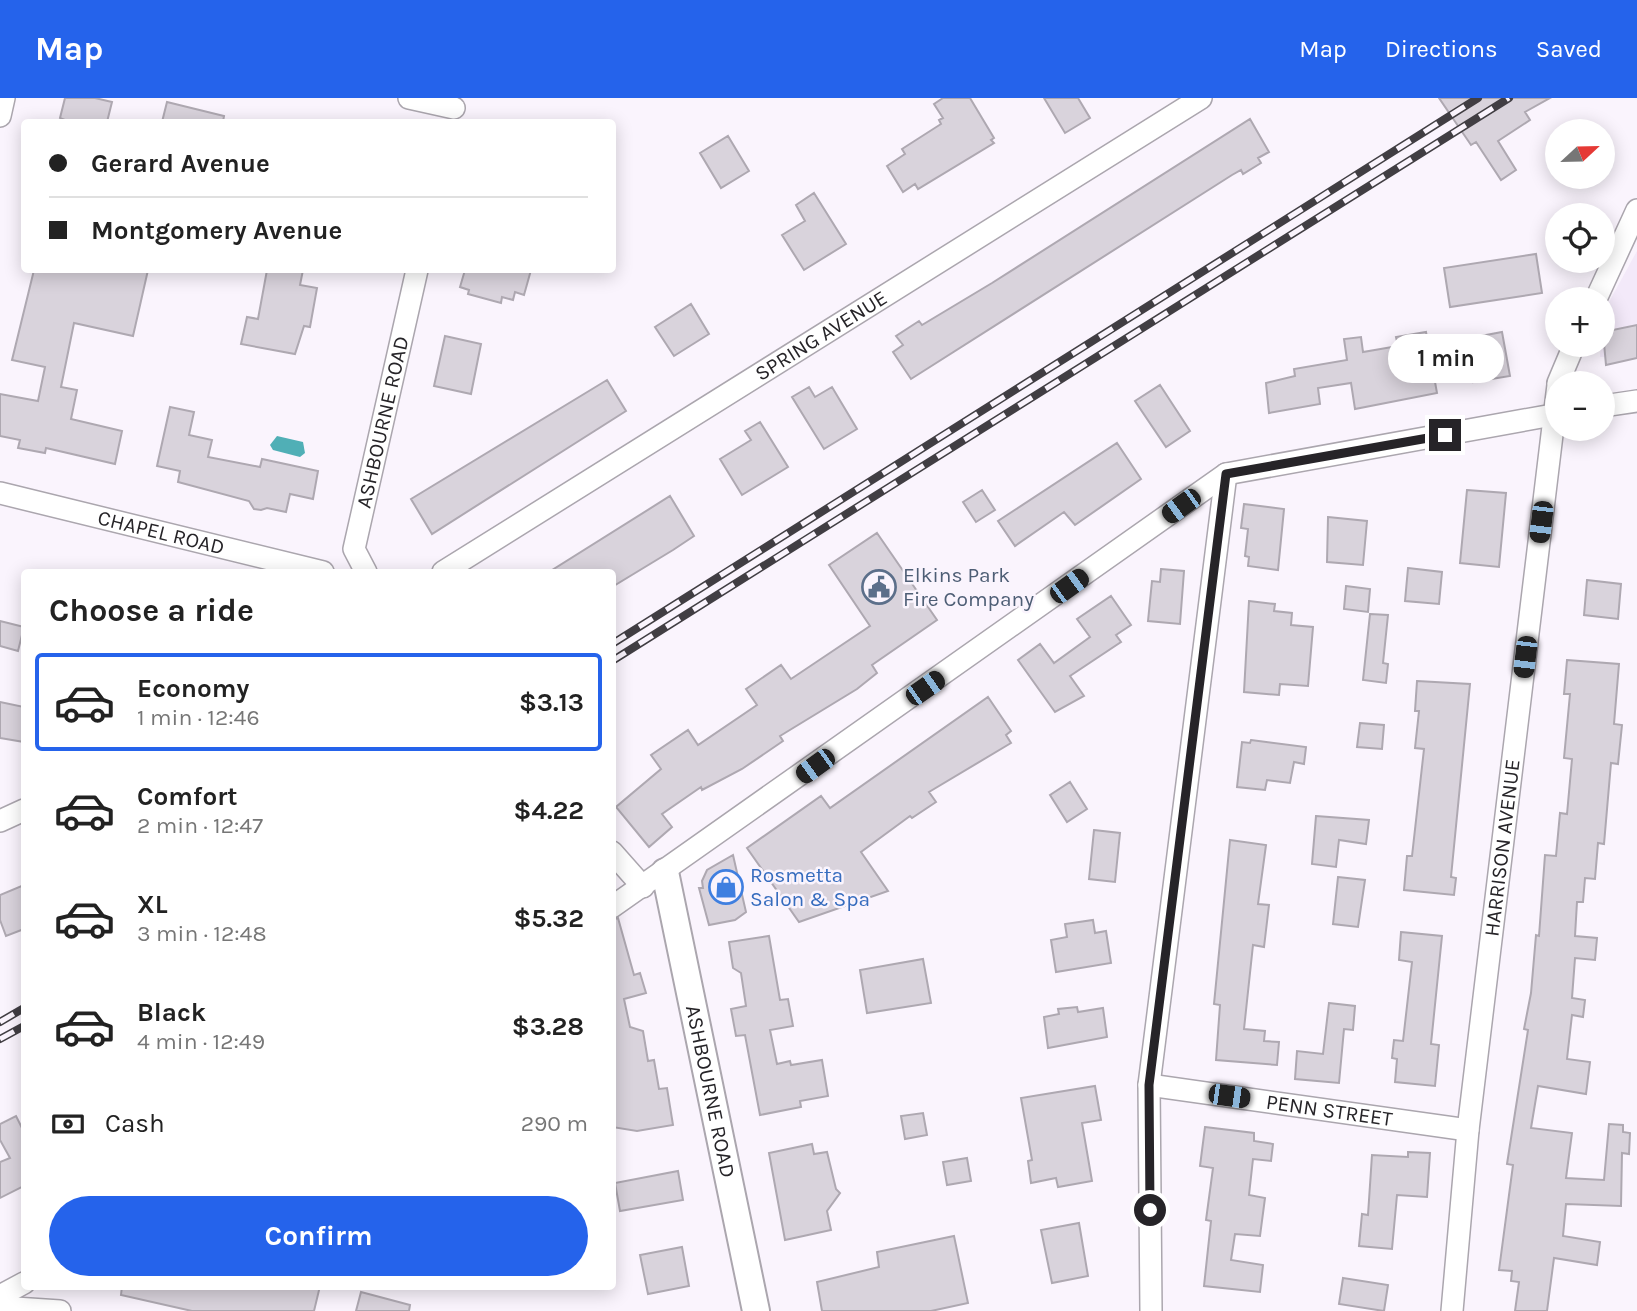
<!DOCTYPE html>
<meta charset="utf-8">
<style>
body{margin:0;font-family:Karla,sans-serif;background:#f2f2f2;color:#222;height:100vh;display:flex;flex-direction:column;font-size:26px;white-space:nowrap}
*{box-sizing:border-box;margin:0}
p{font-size:23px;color:#767676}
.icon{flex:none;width:38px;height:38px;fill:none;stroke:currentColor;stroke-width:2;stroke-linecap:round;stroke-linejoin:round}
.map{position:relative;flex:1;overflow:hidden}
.panel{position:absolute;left:21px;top:471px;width:595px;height:721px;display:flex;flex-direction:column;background:#fff;border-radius:7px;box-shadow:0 4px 18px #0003}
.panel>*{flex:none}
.top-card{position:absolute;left:21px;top:21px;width:595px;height:154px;border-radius:7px;box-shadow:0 4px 18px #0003;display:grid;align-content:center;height:154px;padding:0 28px;background:#fff}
.needle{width:46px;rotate:68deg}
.tools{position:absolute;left:1545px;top:21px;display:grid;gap:14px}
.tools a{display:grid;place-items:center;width:70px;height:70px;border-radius:50%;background:#fff;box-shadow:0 4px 18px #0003;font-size:35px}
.end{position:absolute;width:32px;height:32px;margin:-16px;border:9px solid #262428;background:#fff;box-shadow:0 0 0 4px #fff}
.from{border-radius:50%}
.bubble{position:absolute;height:49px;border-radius:24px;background:#fff;box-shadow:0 4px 18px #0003;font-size:23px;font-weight:700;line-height:49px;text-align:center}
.car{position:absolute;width:21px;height:42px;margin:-21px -10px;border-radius:9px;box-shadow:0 0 5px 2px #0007;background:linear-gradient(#222 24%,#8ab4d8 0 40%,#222 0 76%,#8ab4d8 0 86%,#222 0)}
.top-card b{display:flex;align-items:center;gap:24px;height:66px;font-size:26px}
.top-card b+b{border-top:2px solid #e0e0e0}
.top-card i{width:18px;height:18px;background:#222}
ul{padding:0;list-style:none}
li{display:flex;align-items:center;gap:21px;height:98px;margin:0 14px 10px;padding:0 14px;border:4px solid transparent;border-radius:7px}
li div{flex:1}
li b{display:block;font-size:26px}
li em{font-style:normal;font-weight:700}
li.current{border-color:#2563eb}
li>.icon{width:63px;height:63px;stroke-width:1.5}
h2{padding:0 28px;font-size:32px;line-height:84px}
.pay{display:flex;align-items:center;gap:18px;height:77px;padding:0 28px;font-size:26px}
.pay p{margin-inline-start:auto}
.button{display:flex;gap:14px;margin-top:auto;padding:14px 28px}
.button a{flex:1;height:80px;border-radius:42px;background:#2563eb;color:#fff;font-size:28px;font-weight:700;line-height:80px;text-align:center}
header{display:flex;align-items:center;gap:42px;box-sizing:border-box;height:98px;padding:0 35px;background:#2563eb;color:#fff}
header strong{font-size:33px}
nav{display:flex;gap:38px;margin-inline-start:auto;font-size:24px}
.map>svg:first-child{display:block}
.built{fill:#f3e9f9}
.water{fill:#50afb6}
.building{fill:#d9d3dc;stroke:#aea8b1;stroke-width:2}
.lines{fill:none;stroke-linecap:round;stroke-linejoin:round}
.minor-casing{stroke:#aba6ae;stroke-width:24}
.tertiary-casing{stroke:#aba6ae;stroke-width:30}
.minor{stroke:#fff;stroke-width:21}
.tertiary{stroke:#fff;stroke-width:26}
.rail-casing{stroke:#413e43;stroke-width:8}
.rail{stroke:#faf4fd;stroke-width:5;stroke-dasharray:16;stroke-linecap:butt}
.route{stroke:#262428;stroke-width:9}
.labels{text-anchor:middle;stroke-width:5;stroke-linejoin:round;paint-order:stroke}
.street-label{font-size:21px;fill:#262428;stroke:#faf4fd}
.service-label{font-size:21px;fill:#4e5e75;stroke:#faf4fd;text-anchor:start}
.shop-label{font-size:21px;fill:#366cbe;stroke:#faf4fd;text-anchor:start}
</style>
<header>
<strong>Map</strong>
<nav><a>Map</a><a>Directions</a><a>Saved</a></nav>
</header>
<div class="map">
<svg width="1637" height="1213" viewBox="0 0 1637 1213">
<rect width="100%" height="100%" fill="#faf4fd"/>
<path class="built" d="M 1637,153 L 1637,260 L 1600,259 L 1603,215 Z"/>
<path class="water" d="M 277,338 L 303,344 L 305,355 L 300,359 L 273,352 L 270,347 Z"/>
<path class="building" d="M 65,0 L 95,0 L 112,4 L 107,24 L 64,24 L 65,22 L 60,20 Z
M 943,0 L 970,0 L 994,40 L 991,42 L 994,45 L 918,91 L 915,86 L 903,94 L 887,68 L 905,56 L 902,51 L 941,26 L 939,22 L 943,20 L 934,6 Z
M 1044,0 L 1078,0 L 1090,20 L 1065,35 Z
M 1439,0 L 1550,0 L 1525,14 L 1530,22 L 1498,43 L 1516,72 L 1501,82 L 1476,44 L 1471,47 Z
M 167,4 L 224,18 L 223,24 L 162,24 Z
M 1250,21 L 1269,54 L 1258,60 L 1261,65 L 1243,76 L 1241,72 L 1232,77 L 911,281 L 893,254 L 903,247 L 896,238 L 919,223 L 922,227 L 992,185 Z
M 728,38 L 749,73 L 721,90 L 700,55 Z
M 814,95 L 846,146 L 804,172 L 782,137 L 805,123 L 796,107 Z
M 1536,156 L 1542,195 L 1450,209 L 1444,170 Z
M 34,172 L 148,172 L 133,238 L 74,225 L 61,289 L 77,292 L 71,321 L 122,333 L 115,366 L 46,350 L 45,355 L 18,350 L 20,342 L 0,338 L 0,296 L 38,303 L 45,269 L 12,262 Z
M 267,172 L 303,172 L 300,187 L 317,190 L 310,229 L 304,228 L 295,256 L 241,246 L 247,219 L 258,221 Z
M 465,172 L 531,172 L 524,197 L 515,194 L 513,202 L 502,199 L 501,205 L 468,196 L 469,192 L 460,189 Z
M 691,206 L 709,236 L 674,258 L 655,229 Z
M 1637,227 L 1637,260 L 1606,267 L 1603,234 Z
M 1426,234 L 1437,295 L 1355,311 L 1351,285 L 1318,290 L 1320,306 L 1269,315 L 1266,285 L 1295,278 L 1294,271 L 1347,262 L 1344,241 L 1361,239 L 1363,254 L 1398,248 L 1396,239 Z
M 1502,234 L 1510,278 L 1473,284 L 1465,241 Z
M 445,238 L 481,246 L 471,296 L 434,288 Z
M 607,282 L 626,313 L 432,436 L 411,401 Z
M 1160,287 L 1190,333 L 1166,349 L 1135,303 Z
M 809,289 L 815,299 L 832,289 L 857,331 L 824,351 L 792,299 Z
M 170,309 L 194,314 L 189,337 L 212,342 L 208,359 L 260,369 L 262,361 L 318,373 L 313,401 L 290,396 L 286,414 L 267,410 L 261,412 L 254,411 L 249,403 L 178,384 L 180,373 L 157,368 Z
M 760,324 L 788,369 L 742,397 L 720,361 L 751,342 L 745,333 Z
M 1117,345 L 1141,381 L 1075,427 L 1064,414 L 1015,448 L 998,423 Z
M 982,392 L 995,412 L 976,424 L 963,404 Z
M 1467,392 L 1506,395 L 1499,469 L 1460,465 Z
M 670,398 L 694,438 L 673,452 L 612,489 L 612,474 L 549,474 Z
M 1244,406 L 1284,411 L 1278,472 L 1248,468 L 1249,459 L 1245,458 L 1248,431 L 1241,430 Z
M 1328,419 L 1367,423 L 1363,467 L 1327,464 Z
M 877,435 L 937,522 L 872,567 L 877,575 L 857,591 L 780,638 L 783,643 L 742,671 L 702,692 L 701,689 L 662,716 L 672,729 L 649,749 L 616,709 L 661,671 L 651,657 L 688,632 L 698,647 L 757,607 L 746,591 L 781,567 L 791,581 L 870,528 L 829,467 Z
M 1408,470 L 1442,474 L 1439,506 L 1405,503 Z
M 1161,471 L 1184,473 L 1180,526 L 1148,523 L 1152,483 L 1160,484 Z
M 1587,482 L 1621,486 L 1618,521 L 1584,517 Z
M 1346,488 L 1370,491 L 1368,514 L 1344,511 Z
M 1111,498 L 1131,527 L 1116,537 L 1121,544 L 1070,578 L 1084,598 L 1055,614 L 1018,562 L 1040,546 L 1054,565 L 1090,539 L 1077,521 Z
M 1249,503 L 1275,506 L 1274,513 L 1292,515 L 1291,527 L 1313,529 L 1308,588 L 1280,586 L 1279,597 L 1244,594 Z
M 1370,516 L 1388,517 L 1383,565 L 1388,566 L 1386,585 L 1363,582 Z
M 0,523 L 24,529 L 18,553 L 0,548 Z
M 1567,562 L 1619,566 L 1614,626 L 1622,627 L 1618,666 L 1611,665 L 1604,746 L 1598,745 L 1595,781 L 1585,780 L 1583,804 L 1577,804 L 1575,838 L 1597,840 L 1595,862 L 1575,860 L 1572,900 L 1585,902 L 1583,919 L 1572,917 L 1567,961 L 1590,964 L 1586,996 L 1538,988 L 1531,1030 L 1572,1035 L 1566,1080 L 1604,1082 L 1609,1026 L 1623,1027 L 1623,1034 L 1630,1035 L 1629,1056 L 1622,1055 L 1621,1108 L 1566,1106 L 1563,1138 L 1600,1144 L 1597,1167 L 1554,1160 L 1547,1213 L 1515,1213 L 1519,1184 L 1511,1183 L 1512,1173 L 1499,1172 L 1513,1067 L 1507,1066 L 1528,932 L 1524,931 L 1531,895 L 1536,837 L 1539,838 L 1545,757 L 1556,758 L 1560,715 L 1567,716 L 1572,661 L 1564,660 L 1570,596 L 1564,596 Z
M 1417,583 L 1470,586 L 1451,779 L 1456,780 L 1454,797 L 1404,792 L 1407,758 L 1412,758 L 1424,651 L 1415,650 L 1419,613 L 1415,613 Z
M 988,599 L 1011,633 L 1006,637 L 1011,645 L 929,694 L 936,704 L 912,720 L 910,718 L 861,754 L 888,793 L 799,824 L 747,750 L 821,698 L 830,710 Z
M 0,604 L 24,609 L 24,644 L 0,640 Z
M 1360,625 L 1384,627 L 1382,651 L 1357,649 Z
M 1251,642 L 1306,649 L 1304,666 L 1294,664 L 1290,685 L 1267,682 L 1265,692 L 1237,689 L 1242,644 L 1250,645 Z
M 1070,684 L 1087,711 L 1067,724 L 1050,697 Z
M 1316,718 L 1369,722 L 1366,746 L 1339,742 L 1336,769 L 1312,766 Z
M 1094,732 L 1120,735 L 1115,784 L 1089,781 Z
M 1230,742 L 1266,747 L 1258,806 L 1269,807 L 1264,849 L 1253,847 L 1244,931 L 1265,933 L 1264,943 L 1279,944 L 1277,967 L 1216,962 L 1220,907 L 1214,906 Z
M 733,757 L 746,814 L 735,822 L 709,827 L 699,790 L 703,790 L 702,783 L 707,772 Z
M 1338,779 L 1365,782 L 1358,829 L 1333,826 Z
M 24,787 L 24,831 L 6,838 L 0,822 L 0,797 Z
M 618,820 L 634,877 L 640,875 L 646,895 L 624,901 L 630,929 L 643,933 L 648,963 L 654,962 L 659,991 L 667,990 L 673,1027 L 637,1033 L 612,1029 L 612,822 Z
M 1093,822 L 1095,835 L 1106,833 L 1111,865 L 1056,874 L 1051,842 L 1067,839 L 1065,826 Z
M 1401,834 L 1442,838 L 1431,946 L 1439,947 L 1435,988 L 1395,984 L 1397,961 L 1392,960 L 1394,942 L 1403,943 L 1412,864 L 1399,862 Z
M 769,838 L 780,902 L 788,901 L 793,928 L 770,932 L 777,966 L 790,963 L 791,967 L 822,962 L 828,998 L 800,1003 L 801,1009 L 760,1017 L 745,937 L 736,938 L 731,911 L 746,908 L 741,875 L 733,870 L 729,844 Z
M 923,861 L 931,905 L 867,915 L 860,872 Z
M 1329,905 L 1355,908 L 1353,932 L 1344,931 L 1339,985 L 1295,981 L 1297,953 L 1323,956 Z
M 1077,909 L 1078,914 L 1103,910 L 1107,939 L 1048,950 L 1044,919 L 1059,916 L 1058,911 Z
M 1095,988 L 1101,1022 L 1082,1025 L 1092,1083 L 1058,1089 L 1056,1080 L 1031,1085 L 1028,1063 L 1032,1062 L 1021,1000 Z
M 923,1015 L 927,1037 L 905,1041 L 901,1018 Z
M 16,1018 L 24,1034 L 24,1088 L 0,1100 L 0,1064 L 10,1060 L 0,1042 L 0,1026 Z
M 1205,1029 L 1254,1035 L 1254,1043 L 1273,1046 L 1271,1063 L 1253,1061 L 1249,1097 L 1265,1100 L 1260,1138 L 1235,1136 L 1231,1162 L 1263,1167 L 1260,1194 L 1204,1188 L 1211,1123 L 1206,1122 L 1213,1070 L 1200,1068 Z
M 812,1046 L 814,1056 L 827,1054 L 836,1091 L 840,1095 L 827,1113 L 831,1132 L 785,1142 L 769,1055 Z
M 1408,1054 L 1430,1055 L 1427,1099 L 1397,1097 L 1392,1151 L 1359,1148 L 1362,1116 L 1368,1117 L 1372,1057 L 1408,1059 Z
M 967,1060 L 971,1083 L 947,1087 L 943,1064 Z
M 678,1073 L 683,1102 L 620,1113 L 615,1085 Z
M 1079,1125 L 1088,1178 L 1052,1185 L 1041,1132 Z
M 954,1138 L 968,1205 L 931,1213 L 822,1213 L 817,1184 L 879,1169 L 877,1154 Z
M 682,1149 L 689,1188 L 648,1196 L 640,1157 Z
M 1343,1180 L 1388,1187 L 1384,1213 L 1339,1206 Z
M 122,1188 L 320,1188 L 314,1213 L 192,1213 L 121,1197 Z
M 361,1194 L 410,1207 L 409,1213 L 356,1213 Z"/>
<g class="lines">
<g class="minor-casing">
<g id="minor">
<path d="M 409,0 L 454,10"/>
<path d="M 0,18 L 4,0"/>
<path d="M 1596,201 L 1637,112"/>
<path d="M 1558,285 L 1574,247"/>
<path d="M 1603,308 L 1637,303"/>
<path id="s1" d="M 0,395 L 323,474"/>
<path id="s2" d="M 366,474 L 354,451 L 417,172"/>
<path id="s3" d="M 443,474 L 1201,0"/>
<path d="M 0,723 L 24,712"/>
<path d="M 612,754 L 643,789"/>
<path d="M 612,809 L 1226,376 L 1558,316"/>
<path id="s4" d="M 1149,987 L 1468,1032"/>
<path d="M 0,1198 L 24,1185"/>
<path d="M 0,1209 L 60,1213"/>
<path d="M 1151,1213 L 1149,987 L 1226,376"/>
<path id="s5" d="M 1452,1213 L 1468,1032 L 1558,287"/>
</g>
</g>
<g class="tertiary-casing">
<g id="tertiary">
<path id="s6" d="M 665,774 L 756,1213"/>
</g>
</g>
<use href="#minor" class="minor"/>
<use href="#tertiary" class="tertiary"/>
<g class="rail-casing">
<path id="rail" d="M 612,546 L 1478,0
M 612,563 L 1509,0
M 0,924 L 24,910
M 0,941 L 24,928"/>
</g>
<use href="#rail" class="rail"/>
</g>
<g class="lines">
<path class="route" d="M 1150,1112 L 1149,987 L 1226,376 L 1445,337"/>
</g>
<defs>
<g id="civic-ring" transform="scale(1.75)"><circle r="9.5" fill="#faf4fd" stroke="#5c6f8a" stroke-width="1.5"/><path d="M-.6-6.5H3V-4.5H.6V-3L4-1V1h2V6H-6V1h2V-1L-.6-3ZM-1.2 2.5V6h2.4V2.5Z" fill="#5c6f8a"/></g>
<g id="shop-ring" transform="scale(1.75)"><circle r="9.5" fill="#faf4fd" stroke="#3f7fe0" stroke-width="1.5"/><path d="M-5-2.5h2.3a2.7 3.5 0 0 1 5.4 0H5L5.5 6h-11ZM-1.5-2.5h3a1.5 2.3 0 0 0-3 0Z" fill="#3f7fe0"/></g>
</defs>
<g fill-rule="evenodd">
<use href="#civic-ring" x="879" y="489"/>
<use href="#shop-ring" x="726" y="789"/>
</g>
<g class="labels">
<g class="street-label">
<text dy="7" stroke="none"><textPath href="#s3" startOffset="446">SPRING AVENUE</textPath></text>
<text dy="7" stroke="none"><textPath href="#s2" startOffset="156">ASHBOURNE ROAD</textPath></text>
<text dy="7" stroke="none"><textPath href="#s1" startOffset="166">CHAPEL ROAD</textPath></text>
<text dy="7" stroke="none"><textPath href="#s5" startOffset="466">HARRISON AVENUE</textPath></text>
<text dy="7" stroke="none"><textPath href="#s6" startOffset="224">ASHBOURNE ROAD</textPath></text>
<text dy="7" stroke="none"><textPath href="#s4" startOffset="182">PENN STREET</textPath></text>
</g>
<g class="service-label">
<text x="903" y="484">Elkins Park<tspan x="903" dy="24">Fire Company</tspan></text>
</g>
<g class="shop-label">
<text x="750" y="784">Rosmetta<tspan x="750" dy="24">Salon &amp; Spa</tspan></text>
</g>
</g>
</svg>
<div class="tools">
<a><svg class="needle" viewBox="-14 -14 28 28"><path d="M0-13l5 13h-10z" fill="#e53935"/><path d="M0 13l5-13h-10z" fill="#767676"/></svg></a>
<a><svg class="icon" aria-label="locate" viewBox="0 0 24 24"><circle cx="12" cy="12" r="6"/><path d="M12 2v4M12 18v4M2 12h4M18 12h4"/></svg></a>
<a>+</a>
<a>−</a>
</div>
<i class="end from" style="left:1150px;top:1112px"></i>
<i class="end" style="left:1445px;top:337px"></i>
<div class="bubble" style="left:1388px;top:236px;width:116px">1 min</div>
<i class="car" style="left:1181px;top:408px;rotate:234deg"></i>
<i class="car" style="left:1541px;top:424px;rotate:187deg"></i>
<i class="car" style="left:1069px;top:488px;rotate:54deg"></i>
<i class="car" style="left:1525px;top:559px;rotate:187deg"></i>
<i class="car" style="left:925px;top:590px;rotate:55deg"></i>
<i class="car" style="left:815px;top:668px;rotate:234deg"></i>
<i class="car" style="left:1229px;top:998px;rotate:98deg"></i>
<div class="top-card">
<b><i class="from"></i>Gerard Avenue</b>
<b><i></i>Montgomery Avenue</b>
</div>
<section class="panel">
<h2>Choose a ride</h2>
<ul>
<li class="current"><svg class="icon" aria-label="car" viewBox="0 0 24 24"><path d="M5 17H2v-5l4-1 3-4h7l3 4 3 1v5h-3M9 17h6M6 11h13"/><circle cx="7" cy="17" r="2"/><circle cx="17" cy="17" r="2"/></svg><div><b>Economy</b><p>1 min · 12:46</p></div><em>$3.13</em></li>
<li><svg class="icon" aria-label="car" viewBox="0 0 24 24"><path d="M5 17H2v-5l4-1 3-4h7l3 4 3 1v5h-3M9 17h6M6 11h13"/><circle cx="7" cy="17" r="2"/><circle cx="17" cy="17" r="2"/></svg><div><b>Comfort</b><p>2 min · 12:47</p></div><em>$4.22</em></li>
<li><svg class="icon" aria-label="car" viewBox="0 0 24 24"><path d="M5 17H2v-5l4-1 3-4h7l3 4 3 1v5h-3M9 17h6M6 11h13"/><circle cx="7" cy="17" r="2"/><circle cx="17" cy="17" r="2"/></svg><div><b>XL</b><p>3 min · 12:48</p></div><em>$5.32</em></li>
<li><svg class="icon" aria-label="car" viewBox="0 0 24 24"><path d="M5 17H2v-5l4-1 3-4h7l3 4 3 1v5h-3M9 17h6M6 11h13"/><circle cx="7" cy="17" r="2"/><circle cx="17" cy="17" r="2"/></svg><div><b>Black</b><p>4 min · 12:49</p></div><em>$3.28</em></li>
</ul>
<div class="pay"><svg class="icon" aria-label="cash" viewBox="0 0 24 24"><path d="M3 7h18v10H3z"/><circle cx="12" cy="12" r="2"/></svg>Cash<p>290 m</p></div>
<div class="button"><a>Confirm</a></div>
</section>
</div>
